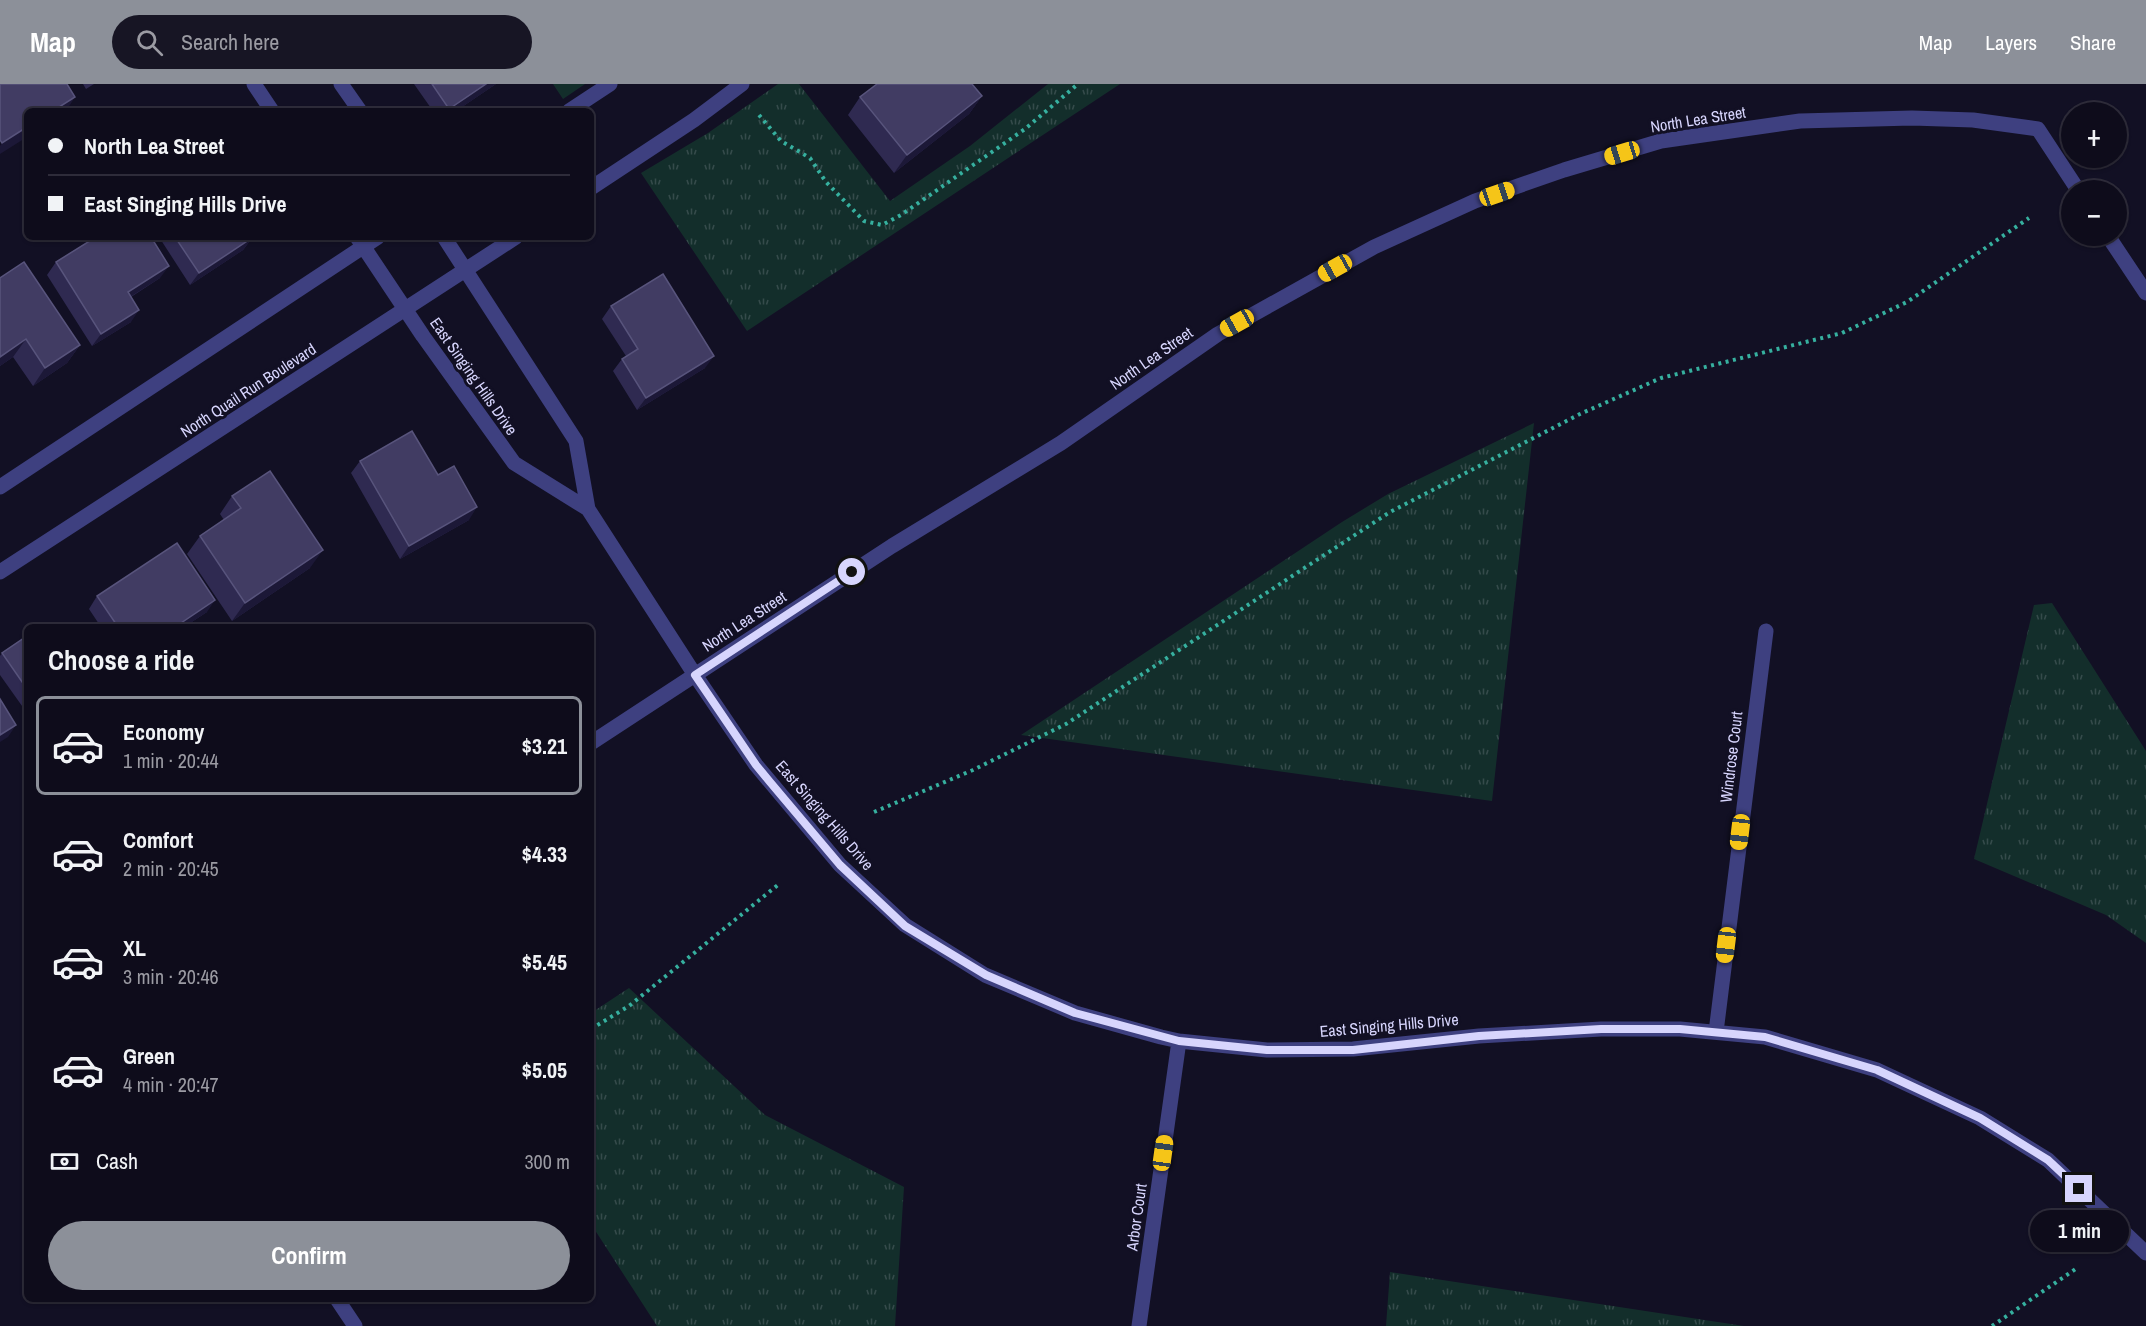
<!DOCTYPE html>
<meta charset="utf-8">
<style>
body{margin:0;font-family:"Archivo Narrow",sans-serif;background:#171524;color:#f1f3f6;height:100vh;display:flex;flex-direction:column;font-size:22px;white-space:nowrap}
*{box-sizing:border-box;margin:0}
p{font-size:20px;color:#9b9ba3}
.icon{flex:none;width:33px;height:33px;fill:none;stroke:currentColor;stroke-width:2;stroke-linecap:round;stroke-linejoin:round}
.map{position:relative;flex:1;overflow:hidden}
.details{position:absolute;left:24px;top:540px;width:570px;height:678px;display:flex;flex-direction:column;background:#0e0c1b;border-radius:9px;box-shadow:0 2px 4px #0004,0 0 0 2px #2e2c3a}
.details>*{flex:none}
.top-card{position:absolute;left:24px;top:24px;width:570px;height:132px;border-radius:9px;box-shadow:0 2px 4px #0004,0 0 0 2px #2e2c3a;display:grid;align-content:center;height:132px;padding:0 24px;background:#0e0c1b}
.fabs{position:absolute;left:2061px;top:18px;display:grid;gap:12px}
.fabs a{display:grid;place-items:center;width:66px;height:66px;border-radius:50%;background:#0e0c1b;box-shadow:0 2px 4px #0004,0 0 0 2px #2e2c3a;font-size:30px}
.end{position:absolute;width:27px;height:27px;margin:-14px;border:8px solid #d7d5fd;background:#111;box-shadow:0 0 0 3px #111}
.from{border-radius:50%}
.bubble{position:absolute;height:42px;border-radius:21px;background:#0e0c1b;box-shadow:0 2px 4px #0004,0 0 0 2px #2e2c3a;font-size:20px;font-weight:800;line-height:42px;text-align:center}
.car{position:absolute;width:18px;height:36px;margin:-18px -9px;border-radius:8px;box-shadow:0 0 4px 2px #0007;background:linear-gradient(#f5c518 24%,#345 0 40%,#f5c518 0 76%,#345 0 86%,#f5c518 0)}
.top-card b{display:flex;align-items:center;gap:21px;height:57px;font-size:22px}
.top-card b+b{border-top:2px solid #2e2c3a}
.top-card i{width:15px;height:15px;background:#f1f3f6}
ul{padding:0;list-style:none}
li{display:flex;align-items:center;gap:18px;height:99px;margin:0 12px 9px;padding:0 12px;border:3px solid transparent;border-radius:9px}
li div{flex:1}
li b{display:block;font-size:22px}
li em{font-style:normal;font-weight:800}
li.selected{border-color:#8c9099}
li>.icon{width:54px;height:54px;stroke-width:1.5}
h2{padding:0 24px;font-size:27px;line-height:72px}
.pay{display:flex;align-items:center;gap:15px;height:66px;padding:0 24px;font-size:22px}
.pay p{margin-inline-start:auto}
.cta{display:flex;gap:12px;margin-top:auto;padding:12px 24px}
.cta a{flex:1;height:69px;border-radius:36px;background:#8c9099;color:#fff;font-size:24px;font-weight:800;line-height:69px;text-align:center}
header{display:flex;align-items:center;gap:36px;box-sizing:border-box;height:84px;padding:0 30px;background:#8c9099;color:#fff}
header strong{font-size:28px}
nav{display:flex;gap:33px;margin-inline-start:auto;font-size:21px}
.search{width:420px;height:54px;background:#171524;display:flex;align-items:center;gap:15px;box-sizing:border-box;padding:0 21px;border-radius:33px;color:#9b9ba3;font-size:22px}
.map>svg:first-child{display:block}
.park{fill:url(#park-tufts)}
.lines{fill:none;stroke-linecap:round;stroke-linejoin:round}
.path{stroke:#36b09f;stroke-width:4;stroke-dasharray:3 4.5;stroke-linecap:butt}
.minor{stroke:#3e4080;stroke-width:15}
.wall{fill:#2f2a51}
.shaded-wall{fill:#1c1837}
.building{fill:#413c63;stroke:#58547c;stroke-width:1.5}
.route{stroke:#d7d5fd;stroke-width:8}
.labels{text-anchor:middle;stroke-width:6;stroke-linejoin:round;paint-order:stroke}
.street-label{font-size:16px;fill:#d7d5fd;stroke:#121024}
</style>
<header>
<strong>Map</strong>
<div class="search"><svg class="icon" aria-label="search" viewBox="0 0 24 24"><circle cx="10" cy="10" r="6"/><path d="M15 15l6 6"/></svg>Search here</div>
<nav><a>Map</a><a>Layers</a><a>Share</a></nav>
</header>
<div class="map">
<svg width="2146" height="1242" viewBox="0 0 2146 1242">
<defs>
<pattern id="park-tufts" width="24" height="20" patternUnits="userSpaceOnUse" patternTransform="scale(1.5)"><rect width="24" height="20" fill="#132e2b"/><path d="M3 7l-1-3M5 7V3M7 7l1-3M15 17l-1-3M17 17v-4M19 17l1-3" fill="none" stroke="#354b4b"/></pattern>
</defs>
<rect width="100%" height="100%" fill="#121024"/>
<path class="park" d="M 553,0 L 585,0 L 563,15 Z
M 778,0 L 799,0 L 890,117 L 970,62 L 1048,0 L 1120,0 L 747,247 L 641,89 L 708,49 Z
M 1534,339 L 1492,717 L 1021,651 L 1342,438 L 1388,410 Z
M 2052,519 L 2146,667 L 2146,859 L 2106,831 L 1974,775 L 2034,521 Z
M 629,904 L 765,1031 L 904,1103 L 895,1242 L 657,1242 L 591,1140 L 591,929 Z
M 1390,1188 L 1744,1242 L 1386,1242 Z"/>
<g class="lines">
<path class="path" d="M 759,31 L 781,57 L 810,74 L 826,98 L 864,137 L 882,141 L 901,131 L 1025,45 L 1078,0
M 874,728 L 973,686 L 1066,640 L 1390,428 L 1580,330 L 1661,294 L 1842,249 L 1907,218 L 2029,134
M 591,945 L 629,922 L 779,800
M 1992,1242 L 2077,1184"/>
<path class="minor" d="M 254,0 L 272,27
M 341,0 L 360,27
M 569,27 L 610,0
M 591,104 L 694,36 L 742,0
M 2108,152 L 2146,209
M 357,153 L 423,252 L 514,379 L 588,425
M 444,153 L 576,357 L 588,425 L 695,591 L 756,681 L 840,781 L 905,841 L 985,891 L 1075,929 L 1161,953 L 1179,957 L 1267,966 L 1353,965 L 1479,952 L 1601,945 L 1680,945 L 1765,953 L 1877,986 L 1980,1034 L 2048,1076 L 2146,1169
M 0,403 L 378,153
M 0,488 L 516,153
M 591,659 L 892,462 L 1061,359 L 1218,250 L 1374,163 L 1475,117 L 1564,86 L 1661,57 L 1800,37 L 1912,34 L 1973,36 L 2038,45 L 2078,106
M 1716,948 L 1766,547
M 337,1215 L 355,1242
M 1139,1242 L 1179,957"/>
</g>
<path class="wall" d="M 83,0 L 94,0 L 86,5 Z
M 414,0 L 496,0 L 456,27 L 433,27 Z
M 982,12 L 969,30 L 894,89 L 848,31 L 860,13 Z
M 159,153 L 251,153 L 252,154 L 243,166 L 190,201 Z
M 56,178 L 160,194 L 131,213 L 131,238 L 92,262 L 47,191 Z
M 0,194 L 80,261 L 67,279 L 33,302 L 13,273 L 0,282 Z
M 611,222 L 705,284 L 637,326 L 613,287 L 622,275 L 626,272 L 602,235 Z
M 360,377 L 438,391 L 469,436 L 400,475 L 351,389 Z
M 232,412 L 310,484 L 232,537 L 187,470 L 200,452 L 224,436 L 220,430 Z
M 97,512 L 207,528 L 184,543 L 101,543 L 89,525 Z
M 27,552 L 27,629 L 0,591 L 0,572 L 2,569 Z"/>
<path class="shaded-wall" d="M 486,0 L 496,0 L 456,27 L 447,27 Z
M 982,12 L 969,30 L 894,89 L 907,71 Z
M 75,13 L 66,27 L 53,27 Z
M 27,43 L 27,53 L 0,70 L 0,62 L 2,59 Z
M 252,154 L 243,166 L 190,201 L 199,189 Z
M 169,182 L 160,194 L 119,220 L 128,208 Z
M 139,226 L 131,238 L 92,262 L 101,250 Z
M 26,255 L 13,273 L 0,282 L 0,273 Z
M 80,261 L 67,279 L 33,302 L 45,284 Z
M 714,272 L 705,284 L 637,326 L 646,314 Z
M 477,423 L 469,436 L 400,475 L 409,462 Z
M 323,466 L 310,484 L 232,537 L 245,519 Z
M 215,516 L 207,528 L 184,543 L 175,543 Z
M 16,641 L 8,653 L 0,658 L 0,651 Z"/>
<path class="building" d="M 0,0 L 67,0 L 75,13 L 53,27 L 27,27 L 27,43 L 2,59 L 0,56 Z
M 432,0 L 486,0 L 449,25 Z
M 877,0 L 972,0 L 982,12 L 907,71 L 860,13 Z
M 96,153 L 151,153 L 169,182 L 128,208 L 139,226 L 101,250 L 56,178 Z
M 175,153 L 251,153 L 252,154 L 199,189 Z
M 24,178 L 80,261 L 45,284 L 26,255 L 0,273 L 0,194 Z
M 663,190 L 714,272 L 646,314 L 622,275 L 638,265 L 611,222 Z
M 412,347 L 438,391 L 454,382 L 477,423 L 409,462 L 360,377 Z
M 270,387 L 323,466 L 245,519 L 200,452 L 241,424 L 232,412 Z
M 177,459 L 215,516 L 175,543 L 118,543 L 97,512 Z
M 27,552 L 27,605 L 2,569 Z
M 0,615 L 16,641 L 0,651 Z"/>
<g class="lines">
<path class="route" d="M 852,488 L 695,591 L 756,681 L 770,698 L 840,781 L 905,842 L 986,891 L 1075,929 L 1179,957 L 1267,966 L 1353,966 L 1479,952 L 1601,945 L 1680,945 L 1765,953 L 1877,986 L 1980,1034 L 2048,1076 L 2079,1105"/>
</g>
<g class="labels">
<g class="street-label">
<text transform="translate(1698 35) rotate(-9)" y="6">North Lea Street</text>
<text transform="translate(1151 274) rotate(-35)" y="6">North Lea Street</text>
<text transform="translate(474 292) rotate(55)" y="6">East Singing Hills Drive</text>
<text transform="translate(248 306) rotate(-33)" y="6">North Quail Run Boulevard</text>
<text transform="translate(744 537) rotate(-33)" y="6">North Lea Street</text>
<text transform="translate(1731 673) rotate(-83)" y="6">Windrose Court</text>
<text transform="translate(825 731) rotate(49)" y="6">East Singing Hills Drive</text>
<text transform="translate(1389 941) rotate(-5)" y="6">East Singing Hills Drive</text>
<text transform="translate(1136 1133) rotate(-82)" y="6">Arbor Court</text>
</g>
</g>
</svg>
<div class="fabs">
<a>+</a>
<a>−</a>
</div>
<i class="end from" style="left:852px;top:488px"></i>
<i class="end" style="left:2079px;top:1105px"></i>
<div class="bubble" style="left:2030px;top:1126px;width:99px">1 min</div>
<i class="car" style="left:1622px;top:69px;rotate:253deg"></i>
<i class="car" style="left:1497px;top:110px;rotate:71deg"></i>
<i class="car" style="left:1335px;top:184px;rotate:241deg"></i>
<i class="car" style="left:1237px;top:239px;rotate:241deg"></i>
<i class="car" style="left:1740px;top:748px;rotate:187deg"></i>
<i class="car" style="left:1726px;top:861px;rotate:187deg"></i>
<i class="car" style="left:1163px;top:1069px;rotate:8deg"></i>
<div class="top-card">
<b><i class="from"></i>North Lea Street</b>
<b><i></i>East Singing Hills Drive</b>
</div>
<section class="details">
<h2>Choose a ride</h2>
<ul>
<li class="selected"><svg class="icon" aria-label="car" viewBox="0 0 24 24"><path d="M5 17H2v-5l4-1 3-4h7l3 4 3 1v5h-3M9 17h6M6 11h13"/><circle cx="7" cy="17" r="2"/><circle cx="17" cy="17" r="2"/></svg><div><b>Economy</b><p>1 min · 20:44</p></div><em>$3.21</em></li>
<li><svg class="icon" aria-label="car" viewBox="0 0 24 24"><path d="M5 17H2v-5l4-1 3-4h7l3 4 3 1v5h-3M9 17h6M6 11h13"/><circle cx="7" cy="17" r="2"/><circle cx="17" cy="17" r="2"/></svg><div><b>Comfort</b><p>2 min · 20:45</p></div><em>$4.33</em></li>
<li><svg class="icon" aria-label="car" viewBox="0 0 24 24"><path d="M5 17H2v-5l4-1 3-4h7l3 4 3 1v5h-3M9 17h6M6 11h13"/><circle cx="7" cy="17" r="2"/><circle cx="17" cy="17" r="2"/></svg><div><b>XL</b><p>3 min · 20:46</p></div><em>$5.45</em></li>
<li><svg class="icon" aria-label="car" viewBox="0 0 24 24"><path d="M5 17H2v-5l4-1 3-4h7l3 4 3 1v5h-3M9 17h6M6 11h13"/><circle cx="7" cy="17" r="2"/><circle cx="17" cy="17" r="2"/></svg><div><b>Green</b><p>4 min · 20:47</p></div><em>$5.05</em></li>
</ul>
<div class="pay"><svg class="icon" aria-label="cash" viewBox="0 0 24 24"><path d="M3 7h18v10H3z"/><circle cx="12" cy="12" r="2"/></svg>Cash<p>300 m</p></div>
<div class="cta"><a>Confirm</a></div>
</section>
</div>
